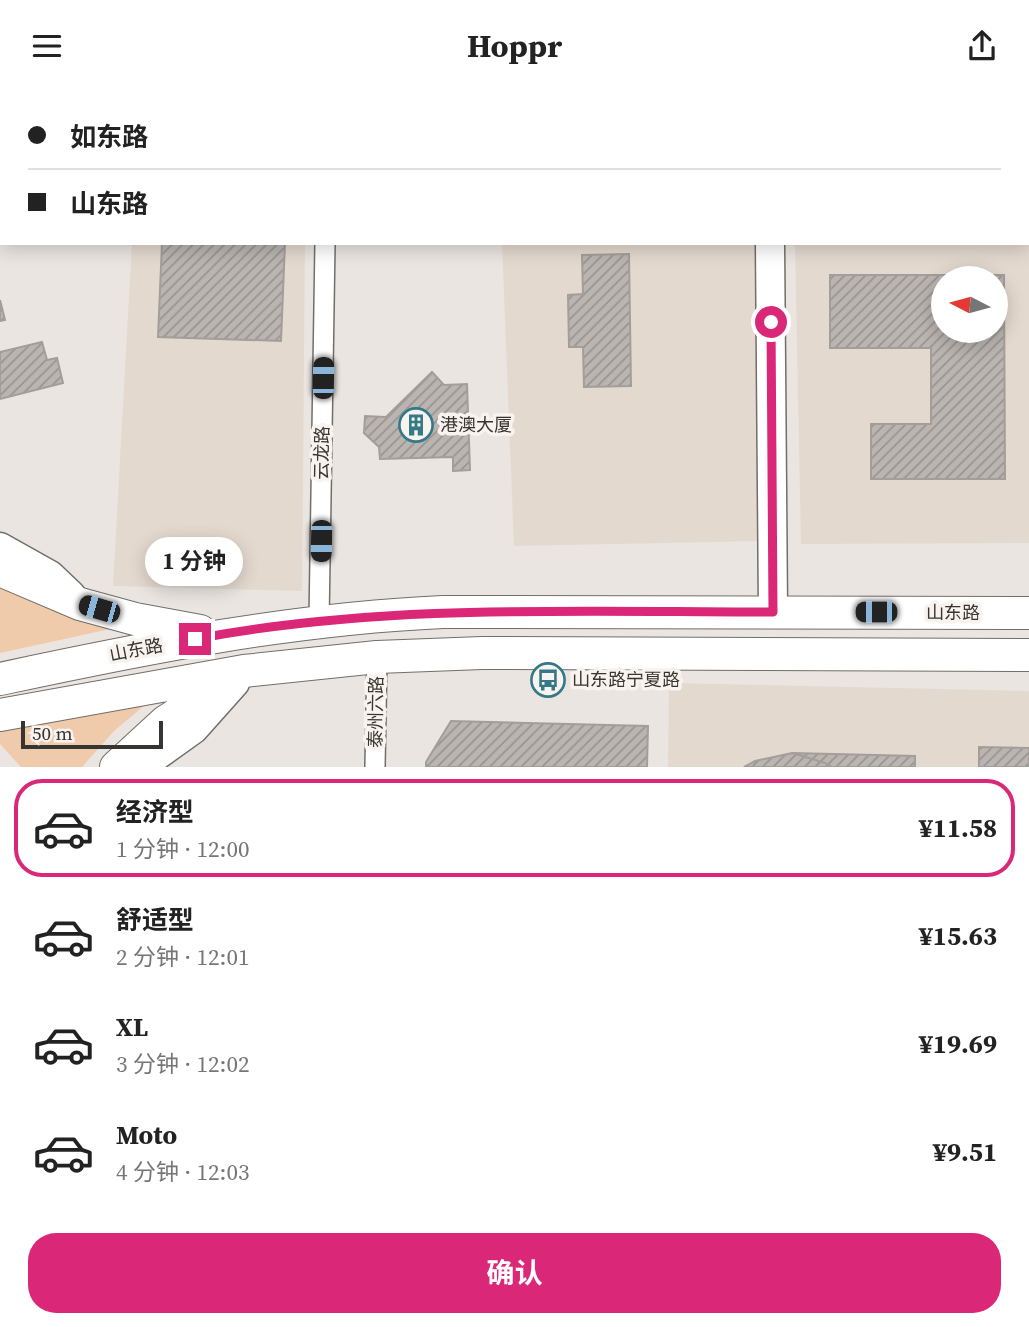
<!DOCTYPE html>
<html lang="zh">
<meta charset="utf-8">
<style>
body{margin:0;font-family:"Source Serif 4","Noto Sans SC",serif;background:#f2f2f2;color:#222;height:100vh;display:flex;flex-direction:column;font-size:26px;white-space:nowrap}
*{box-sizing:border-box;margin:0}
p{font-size:23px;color:#767676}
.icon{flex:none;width:38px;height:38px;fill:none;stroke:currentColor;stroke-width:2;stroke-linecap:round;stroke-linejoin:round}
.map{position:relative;height:676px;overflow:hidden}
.panel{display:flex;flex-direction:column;background:#fff;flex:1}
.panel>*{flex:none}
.top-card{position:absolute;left:0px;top:0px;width:1029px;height:154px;box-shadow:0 4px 18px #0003;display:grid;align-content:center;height:154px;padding:0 28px;background:#fff}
.needle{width:46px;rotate:276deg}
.fabs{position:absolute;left:931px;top:175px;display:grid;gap:14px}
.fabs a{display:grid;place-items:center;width:77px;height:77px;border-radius:50%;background:#fff;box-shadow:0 4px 18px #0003;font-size:35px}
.scale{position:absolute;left:21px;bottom:18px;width:142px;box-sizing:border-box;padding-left:7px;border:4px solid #373533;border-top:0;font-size:19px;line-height:24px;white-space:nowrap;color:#373533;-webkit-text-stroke:5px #f8f3ee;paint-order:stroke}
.end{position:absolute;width:32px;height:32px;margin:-16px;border:9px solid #db2777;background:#fff;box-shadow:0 0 0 4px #fff}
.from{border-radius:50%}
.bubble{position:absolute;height:49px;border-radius:24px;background:#fff;box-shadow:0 4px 18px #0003;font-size:23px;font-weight:700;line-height:49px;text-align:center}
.car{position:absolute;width:21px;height:42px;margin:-21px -10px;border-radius:9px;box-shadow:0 0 5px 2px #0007;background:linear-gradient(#222 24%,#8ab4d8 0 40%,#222 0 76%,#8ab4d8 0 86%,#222 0)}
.top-card b{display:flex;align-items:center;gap:24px;height:66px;font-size:26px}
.top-card b+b{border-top:2px solid #e0e0e0}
.top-card i{width:18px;height:18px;background:#222}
ul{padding:12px 0 0;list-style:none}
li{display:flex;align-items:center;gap:21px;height:98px;margin:0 14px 10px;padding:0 14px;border:4px solid transparent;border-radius:28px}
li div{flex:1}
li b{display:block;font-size:26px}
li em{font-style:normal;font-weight:700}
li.current{border-color:#db2777}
li>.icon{width:63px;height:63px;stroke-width:1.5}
.button{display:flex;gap:14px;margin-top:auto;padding:14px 28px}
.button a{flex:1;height:80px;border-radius:28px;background:#db2777;color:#fff;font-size:28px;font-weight:700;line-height:80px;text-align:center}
header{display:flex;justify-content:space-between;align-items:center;height:91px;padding:0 28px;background:#fff;font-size:32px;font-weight:700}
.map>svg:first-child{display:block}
.built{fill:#e4d9cf;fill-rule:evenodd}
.green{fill:#efcbab}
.building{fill:url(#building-hatch);stroke:#a39e9a;stroke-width:2;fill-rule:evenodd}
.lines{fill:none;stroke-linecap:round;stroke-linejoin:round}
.lane-casing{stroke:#726e6a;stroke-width:12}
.street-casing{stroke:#726e6a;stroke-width:22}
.secondary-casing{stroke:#726e6a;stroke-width:31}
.primary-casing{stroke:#726e6a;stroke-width:34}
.lane{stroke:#fff;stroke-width:10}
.street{stroke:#fff;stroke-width:19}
.secondary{stroke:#fff;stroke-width:28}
.primary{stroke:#fff;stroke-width:32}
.route{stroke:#db2777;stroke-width:9}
.labels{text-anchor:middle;stroke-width:7;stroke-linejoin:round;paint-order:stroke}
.poi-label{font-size:18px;fill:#373533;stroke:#f8f3ee;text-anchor:start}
.street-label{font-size:18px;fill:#373533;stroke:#f8f3ee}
</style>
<header><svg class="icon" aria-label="menu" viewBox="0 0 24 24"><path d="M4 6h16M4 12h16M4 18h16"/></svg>Hoppr<svg class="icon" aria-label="share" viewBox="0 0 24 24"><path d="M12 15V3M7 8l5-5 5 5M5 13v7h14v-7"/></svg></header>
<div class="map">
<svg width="1029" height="676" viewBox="0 0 1029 676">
<defs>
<pattern id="building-hatch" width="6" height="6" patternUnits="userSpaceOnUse" patternTransform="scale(1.75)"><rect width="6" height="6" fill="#bab5b1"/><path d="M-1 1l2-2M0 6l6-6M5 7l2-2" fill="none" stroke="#989491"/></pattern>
</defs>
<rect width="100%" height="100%" fill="#eae5e1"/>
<path class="built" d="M 496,0 L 755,0 L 755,2 L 496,2 Z
M 794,0 L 1029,0 L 1029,452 L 801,453 L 795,152 L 1027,152 L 1027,2 ZM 943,187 L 996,187 L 996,240 L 943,240 Z
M 132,152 L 305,152 L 302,500 L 113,495 Z
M 502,152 L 759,152 L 767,450 L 514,455 Z
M 669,592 L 1029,600 L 1029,676 L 668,676 Z"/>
<path class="green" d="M 0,488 L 115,537 L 0,562 Z
M 158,603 L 114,640 L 82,676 L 21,676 L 0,653 L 0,638 Z"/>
<path class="building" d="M 0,0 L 34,2 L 2,2 L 2,82 Z
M 85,0 L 126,0 L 126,2 L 85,2 Z
M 612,0 L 705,0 L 705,2 L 612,2 Z
M 879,0 L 952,0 L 952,2 L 879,2 Z
M 1002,0 L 1029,0 L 1029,9 L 1027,2 Z
M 162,152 L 285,152 L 281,250 L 158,246 Z
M 629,163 L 631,295 L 584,296 L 583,256 L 569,256 L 568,204 L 583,203 L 582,164 Z
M 830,184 L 1004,184 L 1005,388 L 871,388 L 871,333 L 931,333 L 931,257 L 830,257 ZM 943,187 L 996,187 L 996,240 L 943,240 Z
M 0,209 L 5,229 L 0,230 Z
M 42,251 L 47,269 L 57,267 L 63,292 L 0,308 L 0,261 Z
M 432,281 L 444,294 L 467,293 L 470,379 L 453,380 L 453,366 L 380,368 L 379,356 L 364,342 L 365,325 L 386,326 Z
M 451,630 L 648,635 L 647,676 L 426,676 L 426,671 Z
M 979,656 L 1029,657 L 1029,676 L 979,676 Z
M 792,662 L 825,672 L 832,676 L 744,676 L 755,670 Z
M 792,662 L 915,665 L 915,676 L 832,676 L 825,672 Z"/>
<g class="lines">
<g class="lane-casing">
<path id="lane" d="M 0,131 L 2,130"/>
</g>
<g class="street-casing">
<path id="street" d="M 292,0 L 292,2
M 319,531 L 325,152
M 375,676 L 377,566"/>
</g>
<g class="secondary-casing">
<path id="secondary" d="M 769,0 L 769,2
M 770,152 L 773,521
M 0,456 L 50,484 L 71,504
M 141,676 L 194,638 L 235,592"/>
</g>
<g class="primary-casing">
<path id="primary" d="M 0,479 L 80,513 L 135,528 L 200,540
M 0,588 C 149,556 291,528 443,521 L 1029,522
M 0,624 L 244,580 L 377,566 L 482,562 L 1029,564
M 116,676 L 165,631 L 234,586"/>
</g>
<use href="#lane" class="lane"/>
<use href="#street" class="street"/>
<use href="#secondary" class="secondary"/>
<use href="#primary" class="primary"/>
</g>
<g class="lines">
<path class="route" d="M 195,548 C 385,512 580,521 773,521 L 771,231"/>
</g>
<defs>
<g id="building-ring" transform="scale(1.75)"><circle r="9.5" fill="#f8f3ee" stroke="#347987" stroke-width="1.5"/><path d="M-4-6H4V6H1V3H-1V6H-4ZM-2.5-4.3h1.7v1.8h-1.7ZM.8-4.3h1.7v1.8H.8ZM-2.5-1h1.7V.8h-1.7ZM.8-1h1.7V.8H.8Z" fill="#347987"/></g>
<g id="bus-ring" transform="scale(1.75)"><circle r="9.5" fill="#f8f3ee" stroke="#347987" stroke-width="1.5"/><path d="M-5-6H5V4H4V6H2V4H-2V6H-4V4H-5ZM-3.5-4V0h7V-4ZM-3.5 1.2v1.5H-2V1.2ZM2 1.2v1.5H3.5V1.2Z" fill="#347987"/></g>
</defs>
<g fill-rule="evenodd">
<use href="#building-ring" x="416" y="334"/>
<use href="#bus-ring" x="548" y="589"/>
</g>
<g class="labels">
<g class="poi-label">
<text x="440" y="340">港澳大厦</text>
<text x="572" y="595">山东路宁夏路</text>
</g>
<g class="street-label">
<text transform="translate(322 362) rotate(-89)" y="6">云龙路</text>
<text x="953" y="528">山东路</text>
<text transform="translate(136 559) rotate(-11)" y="6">山东路</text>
<text transform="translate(376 621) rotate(-89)" y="6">泰州六路</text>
</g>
</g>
</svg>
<div class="fabs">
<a><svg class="needle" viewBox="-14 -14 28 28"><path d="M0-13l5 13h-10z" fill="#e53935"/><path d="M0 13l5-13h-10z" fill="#767676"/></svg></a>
</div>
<div class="scale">50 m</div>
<i class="end from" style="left:771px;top:231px"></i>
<i class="end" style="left:195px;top:548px"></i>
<div class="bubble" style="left:145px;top:446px;width:98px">1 分钟</div>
<i class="car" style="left:323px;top:287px;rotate:1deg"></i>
<i class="car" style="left:321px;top:450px;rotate:181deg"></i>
<i class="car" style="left:99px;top:518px;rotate:286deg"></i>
<i class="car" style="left:876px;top:521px;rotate:270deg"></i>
<div class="top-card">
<b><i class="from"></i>如东路</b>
<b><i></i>山东路</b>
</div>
</div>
<section class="panel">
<ul>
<li class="current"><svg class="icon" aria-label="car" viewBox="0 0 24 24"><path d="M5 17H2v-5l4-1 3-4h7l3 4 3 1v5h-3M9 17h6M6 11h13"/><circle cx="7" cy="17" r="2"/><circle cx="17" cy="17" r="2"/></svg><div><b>经济型</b><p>1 分钟 · 12:00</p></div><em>¥11.58</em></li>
<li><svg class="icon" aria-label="car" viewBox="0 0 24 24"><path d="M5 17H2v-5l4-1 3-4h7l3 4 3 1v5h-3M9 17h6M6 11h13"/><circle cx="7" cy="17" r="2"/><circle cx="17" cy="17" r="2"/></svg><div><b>舒适型</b><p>2 分钟 · 12:01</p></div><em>¥15.63</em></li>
<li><svg class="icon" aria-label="car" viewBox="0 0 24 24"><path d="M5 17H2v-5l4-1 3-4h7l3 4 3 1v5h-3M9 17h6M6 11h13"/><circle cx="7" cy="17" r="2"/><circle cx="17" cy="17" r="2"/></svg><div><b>XL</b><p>3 分钟 · 12:02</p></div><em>¥19.69</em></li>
<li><svg class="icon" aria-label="car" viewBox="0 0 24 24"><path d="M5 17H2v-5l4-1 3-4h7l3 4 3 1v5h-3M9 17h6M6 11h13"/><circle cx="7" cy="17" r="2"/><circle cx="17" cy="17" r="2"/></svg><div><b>Moto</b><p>4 分钟 · 12:03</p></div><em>¥9.51</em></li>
</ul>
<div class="button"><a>确认</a></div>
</section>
